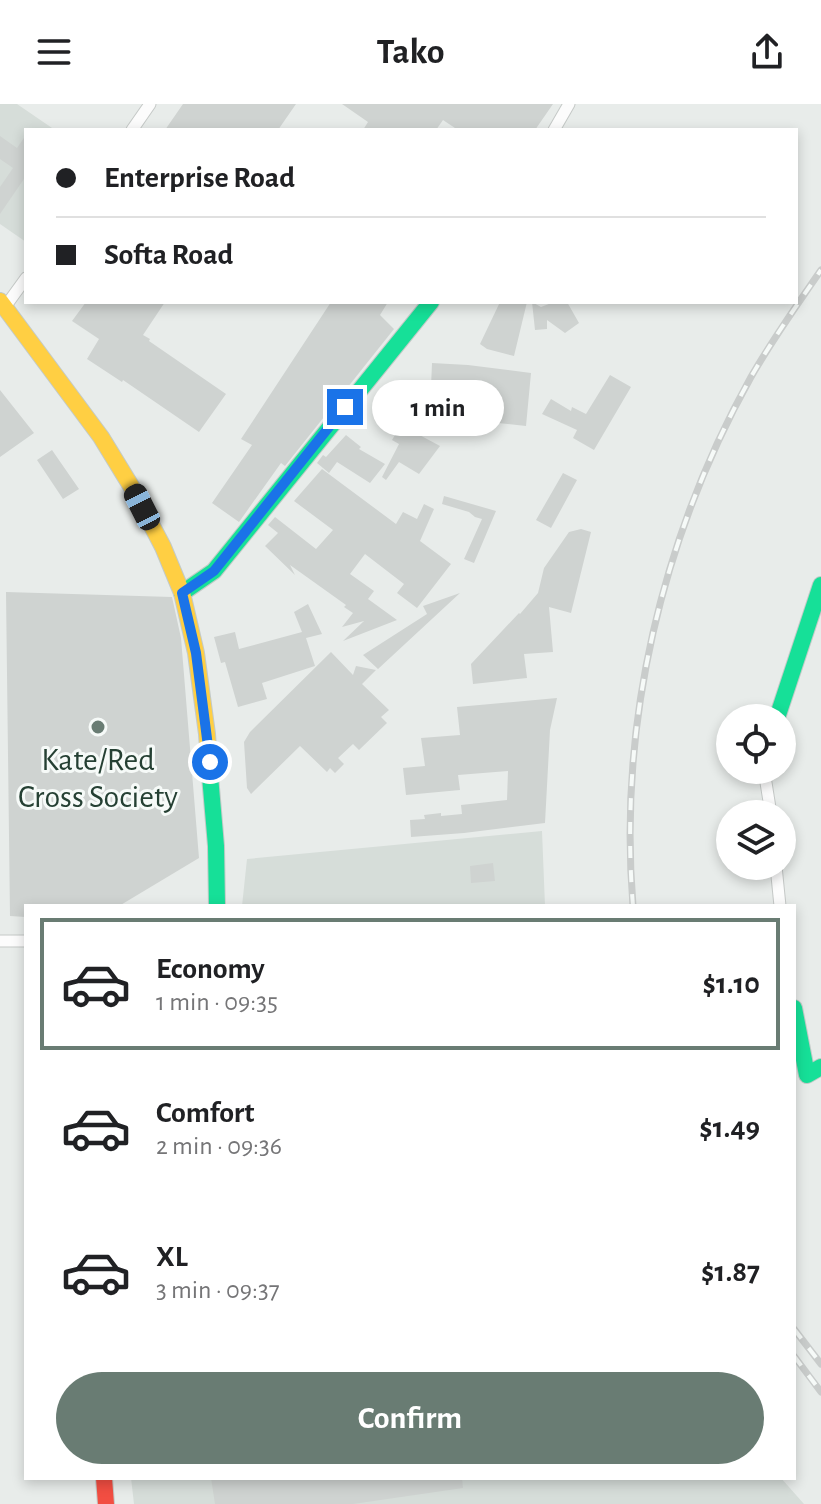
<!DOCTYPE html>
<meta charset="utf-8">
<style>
body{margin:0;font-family:"Alegreya Sans",sans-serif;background:#f2f2f2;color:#202124;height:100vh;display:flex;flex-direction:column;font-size:30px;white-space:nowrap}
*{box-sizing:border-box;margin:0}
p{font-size:26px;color:#757577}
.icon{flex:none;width:44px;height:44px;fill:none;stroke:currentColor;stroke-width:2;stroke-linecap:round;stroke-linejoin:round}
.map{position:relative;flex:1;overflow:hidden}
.sheet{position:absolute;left:24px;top:800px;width:772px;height:576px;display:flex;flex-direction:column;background:#fff;border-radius:0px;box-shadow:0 4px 12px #0003}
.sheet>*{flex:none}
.hud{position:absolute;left:24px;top:24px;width:774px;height:176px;border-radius:0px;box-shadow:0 4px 12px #0003;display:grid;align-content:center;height:176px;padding:0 32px;background:#fff}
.controls{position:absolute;left:716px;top:600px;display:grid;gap:16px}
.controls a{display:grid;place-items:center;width:80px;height:80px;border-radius:50%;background:#fff;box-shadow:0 4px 12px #0003;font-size:40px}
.end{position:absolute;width:36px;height:36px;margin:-18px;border:10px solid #1a73e8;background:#fff;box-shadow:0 0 0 4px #fff}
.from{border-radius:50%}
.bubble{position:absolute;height:56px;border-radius:28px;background:#fff;box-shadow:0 4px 12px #0003;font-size:26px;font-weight:600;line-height:56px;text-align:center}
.car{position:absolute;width:24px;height:48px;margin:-24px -12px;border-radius:10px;box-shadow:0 0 6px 2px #0007;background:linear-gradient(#222 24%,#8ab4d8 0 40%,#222 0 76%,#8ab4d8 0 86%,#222 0)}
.hud b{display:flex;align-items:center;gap:28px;height:76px;font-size:30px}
.hud b+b{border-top:2px solid #e0e0e0}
.hud i{width:20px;height:20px;background:#202124}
ul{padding:14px 0 0;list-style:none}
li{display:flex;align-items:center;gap:24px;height:132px;margin:0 16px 12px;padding:0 16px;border:4px solid transparent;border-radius:0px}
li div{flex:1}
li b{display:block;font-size:30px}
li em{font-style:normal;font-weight:600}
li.active{border-color:#697c73}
li>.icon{width:72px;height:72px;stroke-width:1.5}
.cta{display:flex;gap:16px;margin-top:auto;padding:16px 32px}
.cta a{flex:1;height:92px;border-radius:48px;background:#697c73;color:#fff;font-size:32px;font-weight:600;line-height:92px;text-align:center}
header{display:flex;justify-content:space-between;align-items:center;height:104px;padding:0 32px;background:#fff;font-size:36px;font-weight:600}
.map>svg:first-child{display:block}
.built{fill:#d6ddd9}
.building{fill:#cfd3d1}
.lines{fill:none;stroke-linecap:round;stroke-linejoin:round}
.street-casing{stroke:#c5c9c7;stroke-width:13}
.fast-casing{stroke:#c3cac7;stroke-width:18}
.slow-casing{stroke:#c3cac7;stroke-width:18}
.jam-casing{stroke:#c3cac7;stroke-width:18}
.street{stroke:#fcfcfc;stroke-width:11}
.fast{stroke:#16e098;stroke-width:16}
.slow{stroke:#ffcf43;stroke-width:16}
.jam{stroke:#f24e42;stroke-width:16}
.rail-casing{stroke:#c9cccb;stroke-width:7}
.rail{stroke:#f6faf8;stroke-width:4;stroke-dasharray:12;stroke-linecap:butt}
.route{stroke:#1a73e8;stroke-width:10}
.poi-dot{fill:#697c73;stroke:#f6faf8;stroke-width:3}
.labels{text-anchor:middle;stroke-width:6;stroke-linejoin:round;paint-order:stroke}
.poi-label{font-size:32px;fill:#254033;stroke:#f6faf8}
</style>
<header><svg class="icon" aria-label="menu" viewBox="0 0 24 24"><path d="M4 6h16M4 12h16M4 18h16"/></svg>Tako<svg class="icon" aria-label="share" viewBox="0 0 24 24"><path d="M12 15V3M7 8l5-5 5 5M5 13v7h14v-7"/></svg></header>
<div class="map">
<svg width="821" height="1400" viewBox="0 0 821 1400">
<rect width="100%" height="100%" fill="#e8ecea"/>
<path class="built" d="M 0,0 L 17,0 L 55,26 L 26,26 L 26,138 L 0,120 Z
M 542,727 L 545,802 L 242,802 L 247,755 Z
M 131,1374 L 781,1374 L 804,1400 L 134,1400 Z"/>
<path class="building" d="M 183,0 L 296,0 L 278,26 L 165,26 Z
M 342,0 L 553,0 L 535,26 L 458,26 L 443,16 L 436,26 L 363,26 L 368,18 Z
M 26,31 L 26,72 L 0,110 L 0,83 L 13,64 L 0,55 L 0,32 L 17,44 Z
M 86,198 L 165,198 L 143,231 L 150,235 L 149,237 L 226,290 L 199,328 L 123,276 L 122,278 L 87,255 L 99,235 L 72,217 Z
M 331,198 L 388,198 L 380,211 L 394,225 L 285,362 L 281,359 L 239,418 L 212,399 L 252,341 L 241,335 Z
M 500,198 L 527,198 L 514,252 L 487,245 L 480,240 Z
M 532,198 L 541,203 L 554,198 L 567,198 L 579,219 L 565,229 L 547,216 L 547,225 L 535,226 Z
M 432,259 L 468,261 L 531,269 L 526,322 L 441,313 L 444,284 L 431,283 Z
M 610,271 L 631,283 L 594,346 L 573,334 L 577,326 L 542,310 L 551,295 L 571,307 L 572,303 L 586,310 Z
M 0,286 L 34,329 L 0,353 Z
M 401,321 L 440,342 L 419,370 L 399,358 L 386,376 L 382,373 L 399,340 L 392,336 Z
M 346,331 L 361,343 L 359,345 L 385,360 L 370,379 L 337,358 L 329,369 L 317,359 L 323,351 L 326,353 Z
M 52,346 L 79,385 L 63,395 L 37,356 Z
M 322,365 L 396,420 L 403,408 L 417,415 L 424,400 L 434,405 L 420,437 L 451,460 L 417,504 L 397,489 L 404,480 L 365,450 L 350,470 L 374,487 L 368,495 L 397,516 L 343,537 L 364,517 L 342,523 L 353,509 L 344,503 L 346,501 L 290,461 L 295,471 L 265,442 L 278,429 L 268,421 L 275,413 L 316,445 L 333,426 L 294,397 Z
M 563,369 L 577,376 L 551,424 L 536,416 Z
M 444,392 L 496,407 L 474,459 L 464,455 L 482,415 L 475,413 L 469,408 L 442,400 Z
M 581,425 L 591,428 L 571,509 L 549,503 L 553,548 L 524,550 L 527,574 L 473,580 L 471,560 L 519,509 L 520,510 L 538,489 L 544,464 L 569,428 Z
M 6,488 L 172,493 L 181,534 L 199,754 L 119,802 L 26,802 L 26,813 L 10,812 Z
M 460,489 L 378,565 L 363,551 L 427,510 L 423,502 Z
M 308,500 L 322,530 L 306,534 L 315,562 L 262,579 L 267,595 L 238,603 L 225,558 L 221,559 L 214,533 L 235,528 L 239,545 L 302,528 L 294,508 Z
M 331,548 L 353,571 L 356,562 L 376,566 L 362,580 L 389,606 L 381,613 L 387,619 L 359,646 L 353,640 L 338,654 L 344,660 L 335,669 L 330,664 L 327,668 L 300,642 L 251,690 L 247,684 L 244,638 L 250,628 Z
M 557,594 L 550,626 L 545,719 L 464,729 L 411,733 L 410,716 L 425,715 L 424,711 L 441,709 L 441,712 L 462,710 L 461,701 L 507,696 L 508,667 L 458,671 L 460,686 L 406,691 L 403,664 L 425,662 L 421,634 L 460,631 L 457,603 Z
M 493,759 L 495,777 L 471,779 L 470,762 Z
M 211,1374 L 462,1374 L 463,1384 L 353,1400 L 215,1400 Z"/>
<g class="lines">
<g class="street-casing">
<path id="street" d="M 132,26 L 150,0
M 554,26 L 569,0
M 5,203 L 26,174
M 764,666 L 771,710
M 776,762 L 780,802
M 0,837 L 26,837"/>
</g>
<g class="fast-casing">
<path id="fast" d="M 182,489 L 214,467 L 431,198
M 777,614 L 821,481
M 210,672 L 216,742 L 217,802
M 794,904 L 807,971 L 821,963"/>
</g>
<g class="slow-casing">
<path id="slow" d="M 0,197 L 101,333 L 131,382 L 163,443 L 182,489 L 196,549 L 207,630 L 210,672"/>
</g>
<g class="jam-casing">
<path id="jam" d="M 104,1374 L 106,1400"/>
</g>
<use href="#street" class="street"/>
<use href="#fast" class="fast"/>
<use href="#slow" class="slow"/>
<use href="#jam" class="jam"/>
<g class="rail-casing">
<path id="rail" d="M 633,802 C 618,619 662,433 751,273 C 772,236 797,201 821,166
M 794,1225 L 821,1260
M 794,1252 L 821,1288"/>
</g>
<use href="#rail" class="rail"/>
</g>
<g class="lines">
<path class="route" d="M 210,658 L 196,549 L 182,489 L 214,467 L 345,303"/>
</g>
<circle class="poi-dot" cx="98" cy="623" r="8"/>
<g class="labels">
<g class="poi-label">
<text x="98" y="666">Kate/Red<tspan x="98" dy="37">Cross Society</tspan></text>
</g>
</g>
</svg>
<div class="controls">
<a><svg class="icon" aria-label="locate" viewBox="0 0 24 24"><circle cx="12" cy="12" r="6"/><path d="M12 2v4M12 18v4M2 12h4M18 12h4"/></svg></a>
<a><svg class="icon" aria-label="layers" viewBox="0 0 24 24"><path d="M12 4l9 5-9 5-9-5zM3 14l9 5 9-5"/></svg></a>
</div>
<i class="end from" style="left:210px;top:658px"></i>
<i class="end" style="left:345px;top:303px"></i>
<div class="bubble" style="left:372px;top:276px;width:132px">1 min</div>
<i class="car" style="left:142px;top:403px;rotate:333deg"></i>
<div class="hud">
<b><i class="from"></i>Enterprise Road</b>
<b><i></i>Softa Road</b>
</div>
<section class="sheet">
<ul>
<li class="active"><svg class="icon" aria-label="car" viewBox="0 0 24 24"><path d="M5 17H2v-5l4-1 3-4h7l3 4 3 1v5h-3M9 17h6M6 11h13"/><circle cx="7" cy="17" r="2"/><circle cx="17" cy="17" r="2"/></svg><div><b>Economy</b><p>1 min · 09:35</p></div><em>$1.10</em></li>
<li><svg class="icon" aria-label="car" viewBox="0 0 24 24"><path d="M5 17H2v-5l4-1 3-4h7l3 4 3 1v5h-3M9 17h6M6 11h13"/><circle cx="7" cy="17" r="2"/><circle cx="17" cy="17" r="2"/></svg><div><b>Comfort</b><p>2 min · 09:36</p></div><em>$1.49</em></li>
<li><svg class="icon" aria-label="car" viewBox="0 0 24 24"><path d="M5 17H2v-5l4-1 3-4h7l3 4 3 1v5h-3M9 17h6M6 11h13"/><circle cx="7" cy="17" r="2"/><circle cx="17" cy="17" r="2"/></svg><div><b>XL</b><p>3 min · 09:37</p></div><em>$1.87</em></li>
</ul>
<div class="cta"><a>Confirm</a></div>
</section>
</div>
